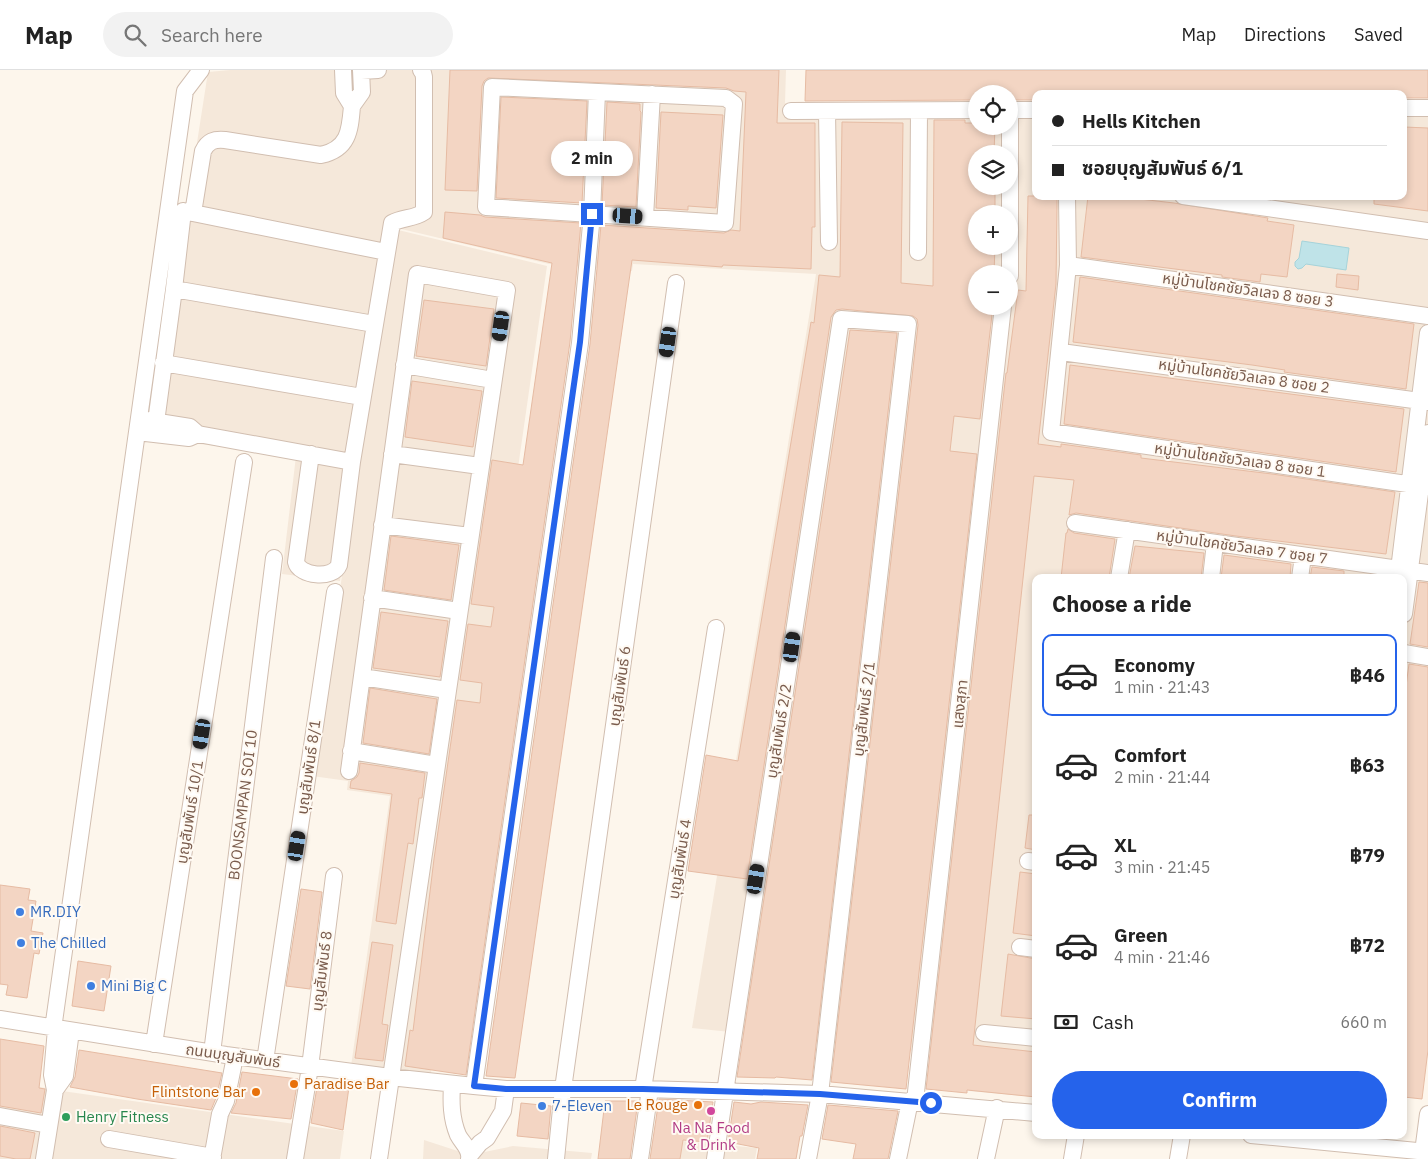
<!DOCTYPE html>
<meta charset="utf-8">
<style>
body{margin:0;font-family:"IBM Plex Sans","Noto Sans Thai",sans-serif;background:#f2f2f2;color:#222;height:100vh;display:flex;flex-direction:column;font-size:19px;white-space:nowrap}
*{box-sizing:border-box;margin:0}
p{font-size:16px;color:#767676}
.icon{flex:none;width:28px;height:28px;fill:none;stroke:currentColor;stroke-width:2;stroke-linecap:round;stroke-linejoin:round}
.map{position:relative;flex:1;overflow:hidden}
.side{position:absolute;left:1032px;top:504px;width:375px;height:565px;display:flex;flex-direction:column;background:#fff;border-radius:10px;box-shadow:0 2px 8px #0003}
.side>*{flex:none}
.top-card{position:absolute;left:1032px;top:20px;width:375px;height:110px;border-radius:10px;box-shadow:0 2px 8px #0003;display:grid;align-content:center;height:110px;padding:0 20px;background:#fff}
.controls{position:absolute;left:968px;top:15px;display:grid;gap:10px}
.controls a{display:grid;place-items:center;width:50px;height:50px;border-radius:50%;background:#fff;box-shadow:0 2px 8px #0003;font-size:25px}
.end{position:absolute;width:22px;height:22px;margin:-11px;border:6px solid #2563eb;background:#fff;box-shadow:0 0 0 2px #fff}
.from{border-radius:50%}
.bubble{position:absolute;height:35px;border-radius:18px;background:#fff;box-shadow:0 2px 8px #0003;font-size:16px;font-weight:700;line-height:35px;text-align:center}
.car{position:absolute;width:15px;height:30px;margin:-15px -8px;border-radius:6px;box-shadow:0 0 4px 1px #0007;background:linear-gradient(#222 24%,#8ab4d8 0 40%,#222 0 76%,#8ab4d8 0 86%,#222 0)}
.top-card b{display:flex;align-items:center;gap:18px;height:48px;font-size:19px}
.top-card b+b{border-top:1px solid #e0e0e0}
.top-card i{width:12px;height:12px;background:#222}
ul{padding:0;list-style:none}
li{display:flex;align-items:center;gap:15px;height:82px;margin:0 10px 8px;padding:0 10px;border:2px solid transparent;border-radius:10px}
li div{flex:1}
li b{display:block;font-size:19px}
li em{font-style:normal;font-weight:700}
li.current{border-color:#2563eb}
li>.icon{width:45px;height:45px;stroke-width:1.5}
h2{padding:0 20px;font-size:22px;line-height:60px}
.pay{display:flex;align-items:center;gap:12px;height:55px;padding:0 20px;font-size:19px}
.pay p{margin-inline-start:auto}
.button{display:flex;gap:10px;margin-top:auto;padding:10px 20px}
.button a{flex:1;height:58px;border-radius:30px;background:#2563eb;color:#fff;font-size:20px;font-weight:700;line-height:58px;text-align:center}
header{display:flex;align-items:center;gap:30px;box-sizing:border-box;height:70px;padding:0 25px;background:#fff;border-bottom:1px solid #e0e0e0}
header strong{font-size:24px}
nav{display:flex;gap:28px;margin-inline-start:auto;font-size:18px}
.search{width:350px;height:45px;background:#f2f2f2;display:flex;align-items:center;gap:12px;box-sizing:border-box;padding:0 18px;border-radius:28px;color:#767676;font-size:19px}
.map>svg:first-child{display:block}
.residential{fill:#f5e8da;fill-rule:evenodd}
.water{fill:#bfe3e8;stroke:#a5d3da}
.building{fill:#f3d5c3;stroke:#e6bba3}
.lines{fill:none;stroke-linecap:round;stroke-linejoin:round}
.minor-casing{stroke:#d1beb0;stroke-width:18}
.minor{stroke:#fff;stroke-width:16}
.route{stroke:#2563eb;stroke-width:6}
.shop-dot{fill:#3f7fe0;stroke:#fffaf3;stroke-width:2}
.food-dot{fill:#e8710a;stroke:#fffaf3;stroke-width:2}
.hotel-dot{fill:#d1479c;stroke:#fffaf3;stroke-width:2}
.leisure-dot{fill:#2e9e5b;stroke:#fffaf3;stroke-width:2}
.labels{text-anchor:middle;stroke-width:4;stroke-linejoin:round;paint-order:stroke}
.street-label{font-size:15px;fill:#7a5c4d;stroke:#fffaf3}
.shop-label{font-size:15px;fill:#366cbe;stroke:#fffaf3;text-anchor:start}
.food-label{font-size:15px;fill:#c56008;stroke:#fffaf3;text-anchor:end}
.leisure-label{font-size:15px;fill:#27864d;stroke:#fffaf3;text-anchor:start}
.hotel-label{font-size:15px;fill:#b23c85;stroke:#fffaf3}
</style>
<header>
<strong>Map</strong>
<div class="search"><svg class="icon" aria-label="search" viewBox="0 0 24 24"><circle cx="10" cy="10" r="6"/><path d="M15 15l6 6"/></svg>Search here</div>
<nav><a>Map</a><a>Directions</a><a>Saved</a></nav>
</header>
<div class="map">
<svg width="1428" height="1089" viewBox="0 0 1428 1089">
<rect width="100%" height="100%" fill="#fdf6ec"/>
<path class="residential" d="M 230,0 L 786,0 L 785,33 L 976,33 L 976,56 L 1009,56 L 1009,33 L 1036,33 L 1036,126 L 1404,126 L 1404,33 L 1428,33 L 1428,685 L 1404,864 L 1404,508 L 1036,508 L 1036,1027 L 969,1021 L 972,987 L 692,958 L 816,204 L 633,194 L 632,201 L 549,194 L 393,157 L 340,511 L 282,504 L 296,386 L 151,368 L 208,2 ZM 976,84 L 1009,84 L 1009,116 L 976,116 ZM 976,144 L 1009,144 L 1009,176 L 976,176 ZM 976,204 L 1009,204 L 1009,236 L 976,236 Z
M 394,159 L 547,196 L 431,1003 L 351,996 L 390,726 L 347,720 L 348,711 L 312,706 Z
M 0,1009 L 55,1020 L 344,1061 L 340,1089 L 0,1089 Z
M 424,1070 L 470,1085 L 513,1076 L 592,1083 L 591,1089 L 423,1089 Z
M 682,1071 L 757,1078 L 755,1089 L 680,1089 Z"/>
<path class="water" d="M 1302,171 L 1349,178 L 1346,200 L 1306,194 L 1302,198 L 1298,199 L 1295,196 L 1295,192 L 1299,188 Z"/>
<path class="building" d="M 450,0 L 779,0 L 777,53 L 815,53 L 815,157 L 812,157 L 811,199 L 723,195 L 722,197 L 632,190 L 515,1008 L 486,1006 L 590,274 L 601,155 L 724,163 L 731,160 L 740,161 L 746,22 L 734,21 L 726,18 L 488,8 L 484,11 L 482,16 L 477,121 L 445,120 Z
M 806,0 L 1428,0 L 1428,28 L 1404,28 L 1404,24 L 1036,24 L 1036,30 L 1009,30 L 1009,24 L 976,24 L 976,30 L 805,31 Z
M 501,27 L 587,31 L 582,133 L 496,128 Z
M 607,32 L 640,34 L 640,41 L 641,42 L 636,137 L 602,135 Z
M 661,42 L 723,45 L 716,138 L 688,136 L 688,140 L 656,138 Z
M 934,50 L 965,50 L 965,53 L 976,53 L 976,56 L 995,56 L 994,84 L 976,84 L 976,116 L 995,116 L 995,144 L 976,144 L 976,176 L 995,176 L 994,204 L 976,204 L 976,236 L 993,236 L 980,349 L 954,346 L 950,381 L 977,384 L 906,1019 L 831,1012 L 918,255 L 917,249 L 913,246 L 842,239 L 836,240 L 831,247 L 747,809 L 688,801 L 706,685 L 738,691 L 811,252 L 814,253 L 819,205 L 840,207 L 842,52 L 903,53 L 901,213 L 933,216 Z
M 1404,57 L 1428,58 L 1428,141 L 1374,134 L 1374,126 L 1404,126 Z
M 1028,126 L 1057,126 L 1057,136 L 1056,214 L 1038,374 L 1061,377 L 1061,374 L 1141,385 L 1141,388 L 1272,404 L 1395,422 L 1386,484 L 1236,466 L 1076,443 L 1069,445 L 1074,410 L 1034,406 L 973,975 L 1036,982 L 1036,1027 L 967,1020 L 967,1023 L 926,1019 L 1006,303 L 1007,303 L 1018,220 L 1026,221 Z
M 1088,126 L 1114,126 L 1174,133 L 1268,148 L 1267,151 L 1294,155 L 1287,207 L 1261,204 L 1260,212 L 1222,207 L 1222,205 L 1081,187 Z
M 445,142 L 480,145 L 485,147 L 581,153 L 570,272 L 466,1005 L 405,996 L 410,960 L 413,961 L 434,789 L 457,630 L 480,633 L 482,613 L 460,610 L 468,554 L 491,557 L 494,537 L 471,534 L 492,390 L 523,395 L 552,193 L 443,168 Z
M 1337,204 L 1359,206 L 1358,220 L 1336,217 Z
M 1080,207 L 1414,254 L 1406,319 L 1284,302 L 1285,300 L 1252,295 L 1073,272 Z
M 424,230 L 494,239 L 486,296 L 416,286 Z
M 850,260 L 897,263 L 812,1010 L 776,1007 L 775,1008 L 737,1007 Z
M 1070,295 L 1404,339 L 1396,402 L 1064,354 Z
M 412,311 L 482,321 L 473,377 L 405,367 Z
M 1068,459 L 1074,463 L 1115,469 L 1109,508 L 1061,508 L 1066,463 L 1067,463 Z
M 391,466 L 459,475 L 451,530 L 384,520 Z
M 1135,476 L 1204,483 L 1201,508 L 1129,508 Z
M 1224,485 L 1291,494 L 1290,508 L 1221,508 Z
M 1312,497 L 1344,501 L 1344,508 L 1310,508 Z
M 1419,512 L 1428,513 L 1428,577 L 1410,574 Z
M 381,542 L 448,551 L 440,607 L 373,598 Z
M 1409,594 L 1428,597 L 1428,980 L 1422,1029 L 1404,1027 L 1404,631 Z
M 370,618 L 437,629 L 429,684 L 363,673 Z
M 360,693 L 425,703 L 422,728 L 419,728 L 413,774 L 408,773 L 396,854 L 376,851 L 392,724 L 350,718 L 351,711 L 357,707 L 359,703 Z
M 1029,745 L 1036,745 L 1036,780 L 1025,778 Z
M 1020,802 L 1036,804 L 1036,866 L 1013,863 Z
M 0,815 L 30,819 L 28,830 L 36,831 L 31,861 L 43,863 L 39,884 L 34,883 L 27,928 L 6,925 L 8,915 L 0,914 Z
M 301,819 L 322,822 L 310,919 L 286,916 Z
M 372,872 L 393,875 L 382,954 L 388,955 L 383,991 L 355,988 Z
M 1008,884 L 1036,889 L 1036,949 L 1001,946 Z
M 78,891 L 111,896 L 104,941 L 72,936 Z
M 0,969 L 44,976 L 39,1018 L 45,1019 L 41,1043 L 0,1036 Z
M 79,980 L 222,1003 L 216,1028 L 211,1040 L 137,1029 L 70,1017 L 75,1007 Z
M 242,1002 L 298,1009 L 291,1049 L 231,1043 L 236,1033 Z
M 318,1011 L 349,1017 L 343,1060 L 311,1053 Z
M 659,1029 L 713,1032 L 707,1072 L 683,1070 L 680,1089 L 650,1089 Z
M 605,1031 L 638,1031 L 630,1089 L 598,1089 Z
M 734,1032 L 751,1034 L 761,1032 L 808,1035 L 802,1066 L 800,1066 L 796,1089 L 757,1089 L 759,1078 L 728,1072 Z
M 521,1033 L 551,1036 L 548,1069 L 517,1066 Z
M 828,1035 L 898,1041 L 888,1089 L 853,1089 L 856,1074 L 822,1069 Z
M 0,1056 L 35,1063 L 30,1089 L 16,1089 L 0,1086 Z"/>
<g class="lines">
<g class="minor-casing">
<path id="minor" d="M 343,0 L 344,23 L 352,36 L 362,22 L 361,0
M 361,1 L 378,0
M 492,17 L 726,28 L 734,34 L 725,153 L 486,137 Z
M 1404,38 L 1428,38
M 1009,40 L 1036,40
M 1010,40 L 1010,206
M 791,41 L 976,40
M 827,41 L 829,172
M 1067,126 L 1068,195 L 1051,362 L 1428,417
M 1183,126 L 1428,161
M 193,143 L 203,81 C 208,71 214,69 225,70 L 321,85 C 349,79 350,60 352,36
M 645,147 L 652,24
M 918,182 L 919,41
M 1068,195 L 1428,246
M 174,219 L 183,141 L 386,182
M 1061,282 L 1428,332
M 163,293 L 362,327
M 404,295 L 493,310
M 146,350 L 190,357 L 198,364
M 156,352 L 174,219 L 374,254
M 137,362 L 189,368 L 198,364 L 352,392 L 392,153 C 403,147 414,149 424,142 L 424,7 L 423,3 L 421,0
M 311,384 L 296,492 C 299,506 333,510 339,495 L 352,392
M 392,384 L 480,396
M 1075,453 L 1428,503
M 382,455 L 470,466
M 1119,508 L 1127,460
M 1211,508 L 1215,473
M 1300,508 L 1303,486
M 1398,508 L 1428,263
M 372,528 L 459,541
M 1404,544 L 1428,363
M 1404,583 L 1428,587
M 362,607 L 447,620
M 351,681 L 436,695
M 349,701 L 417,204 L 507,220 L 379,1089
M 1028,791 L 1036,792
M 1020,877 L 1036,879
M 0,949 L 226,985 L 390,1007 L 474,1016 L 506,1019 L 643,1019 L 820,1024 L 1036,1043
M 53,959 L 185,21 L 201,0
M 984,963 L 1036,968
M 154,974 L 244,392
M 212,983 L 274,488
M 265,991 L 335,522
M 452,1014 C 451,1032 451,1048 458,1065 C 462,1073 471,1079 469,1089
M 474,1016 L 580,273 L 592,144 L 597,22
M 643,1019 L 716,558
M 55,1020 L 65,1006 L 71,961
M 915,1031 L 1003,236
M 0,1046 L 49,1055
M 1251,1065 L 1428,1082
M 109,1069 L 213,1087
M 1423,1082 L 1428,1044
M 470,1085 L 480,1073 L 487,1068 L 503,1041 L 506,1019
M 44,1089 L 55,1020 L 52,1005 L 56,959
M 212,1089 L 220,1044 L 226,1031 L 235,987
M 295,1089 L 310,997 L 334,806
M 556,1089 L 563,1019 L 676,213
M 640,1089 L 650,1019
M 715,1089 L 841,249 L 908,254 L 820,1024 L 808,1089
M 898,1089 L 910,1031
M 986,1089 L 997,1038
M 1072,1089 L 1076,1065
M 1178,1089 L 1182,1065"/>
</g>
<use href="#minor" class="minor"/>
</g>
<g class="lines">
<path class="route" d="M 592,144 L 580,272 L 474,1016 L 506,1019 L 643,1019 L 820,1024 L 931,1033"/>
</g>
<g class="shop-dot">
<circle cx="20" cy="842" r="5"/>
<circle cx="21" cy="873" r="5"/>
<circle cx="91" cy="916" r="5"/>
<circle cx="542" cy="1036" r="5"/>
</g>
<g class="food-dot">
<circle cx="294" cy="1014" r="5"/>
<circle cx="256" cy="1022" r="5"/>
<circle cx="698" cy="1035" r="5"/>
</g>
<circle class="hotel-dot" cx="711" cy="1041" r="5"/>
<circle class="leisure-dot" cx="66" cy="1047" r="5"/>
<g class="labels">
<g class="street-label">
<text transform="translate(1248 220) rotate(8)" y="5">หมู่บ้านโชคชัยวิลเลจ 8 ซอย 3</text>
<text transform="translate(1244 306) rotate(8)" y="5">หมู่บ้านโชคชัยวิลเลจ 8 ซอย 2</text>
<text transform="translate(1240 390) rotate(8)" y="5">หมู่บ้านโชคชัยวิลเลจ 8 ซอย 1</text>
<text transform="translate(1242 477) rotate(8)" y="5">หมู่บ้านโชคชัยวิลเลจ 7 ซอย 7</text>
<text transform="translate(620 616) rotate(-82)" y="5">บุญสัมพันธ์ 6</text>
<text transform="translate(960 634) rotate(-84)" y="5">แสงสุภา</text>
<text transform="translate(864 639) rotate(-83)" y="5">บุญสัมพันธ์ 2/1</text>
<text transform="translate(779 661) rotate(-81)" y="5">บุญสัมพันธ์ 2/2</text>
<text transform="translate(309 697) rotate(-82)" y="5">บุญสัมพันธ์ 8/1</text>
<text transform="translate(243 735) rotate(-83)" y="5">BOONSAMPAN SOI 10</text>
<text transform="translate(190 742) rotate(-81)" y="5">บุญสัมพันธ์ 10/1</text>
<text transform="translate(680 789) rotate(-81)" y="5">บุญสัมพันธ์ 4</text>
<text transform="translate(322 901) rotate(-83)" y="5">บุญสัมพันธ์ 8</text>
<text transform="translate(233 986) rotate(8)" y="5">ถนนบุญสัมพันธ์</text>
</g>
<g class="shop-label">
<text x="30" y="847">MR.DIY</text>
<text x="31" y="878">The Chilled</text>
<text x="101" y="921">Mini Big C</text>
<text x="552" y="1041">7-Eleven</text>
</g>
<g class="food-label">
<text x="304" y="1019" text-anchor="start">Paradise Bar</text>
<text x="246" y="1027">Flintstone Bar</text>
<text x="688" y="1040">Le Rouge</text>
</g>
<g class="leisure-label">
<text x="76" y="1052">Henry Fitness</text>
</g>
<g class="hotel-label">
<text x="711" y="1063">Na Na Food<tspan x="711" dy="17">&amp; Drink</tspan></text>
</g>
</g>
</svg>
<div class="controls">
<a><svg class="icon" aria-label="locate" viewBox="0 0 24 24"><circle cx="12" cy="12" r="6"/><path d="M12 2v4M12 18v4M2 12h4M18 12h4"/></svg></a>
<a><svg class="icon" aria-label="layers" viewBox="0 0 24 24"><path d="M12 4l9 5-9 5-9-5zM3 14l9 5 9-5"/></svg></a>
<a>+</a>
<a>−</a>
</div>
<i class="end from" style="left:931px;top:1033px"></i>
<i class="end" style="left:592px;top:144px"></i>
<div class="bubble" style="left:551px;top:71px;width:82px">2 min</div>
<i class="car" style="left:628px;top:146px;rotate:94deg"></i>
<i class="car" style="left:501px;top:256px;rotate:188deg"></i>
<i class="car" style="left:668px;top:272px;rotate:188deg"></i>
<i class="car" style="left:792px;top:577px;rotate:8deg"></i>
<i class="car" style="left:202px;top:664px;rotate:189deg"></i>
<i class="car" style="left:297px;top:776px;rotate:9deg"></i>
<i class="car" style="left:756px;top:809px;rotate:9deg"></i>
<div class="top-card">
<b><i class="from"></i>Hells Kitchen</b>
<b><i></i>ซอยบุญสัมพันธ์ 6/1</b>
</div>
<section class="side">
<h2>Choose a ride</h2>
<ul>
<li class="current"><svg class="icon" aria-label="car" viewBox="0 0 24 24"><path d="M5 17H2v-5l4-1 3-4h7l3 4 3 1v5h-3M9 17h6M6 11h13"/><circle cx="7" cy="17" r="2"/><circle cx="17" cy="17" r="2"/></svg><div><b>Economy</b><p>1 min · 21:43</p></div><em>฿46</em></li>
<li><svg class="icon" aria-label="car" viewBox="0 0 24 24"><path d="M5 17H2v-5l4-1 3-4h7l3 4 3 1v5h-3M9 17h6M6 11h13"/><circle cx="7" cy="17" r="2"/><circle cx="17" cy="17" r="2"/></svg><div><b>Comfort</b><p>2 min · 21:44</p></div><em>฿63</em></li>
<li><svg class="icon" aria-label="car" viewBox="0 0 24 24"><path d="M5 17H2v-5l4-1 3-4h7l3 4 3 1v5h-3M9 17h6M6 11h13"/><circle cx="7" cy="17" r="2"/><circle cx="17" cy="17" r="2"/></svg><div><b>XL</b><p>3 min · 21:45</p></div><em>฿79</em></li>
<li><svg class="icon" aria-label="car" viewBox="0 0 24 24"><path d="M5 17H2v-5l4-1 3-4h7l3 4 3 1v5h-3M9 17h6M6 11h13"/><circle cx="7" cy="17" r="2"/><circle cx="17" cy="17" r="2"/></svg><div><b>Green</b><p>4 min · 21:46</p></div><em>฿72</em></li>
</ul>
<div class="pay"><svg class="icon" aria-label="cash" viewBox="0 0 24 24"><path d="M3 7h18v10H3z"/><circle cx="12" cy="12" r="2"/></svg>Cash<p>660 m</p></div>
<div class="button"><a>Confirm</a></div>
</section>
</div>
